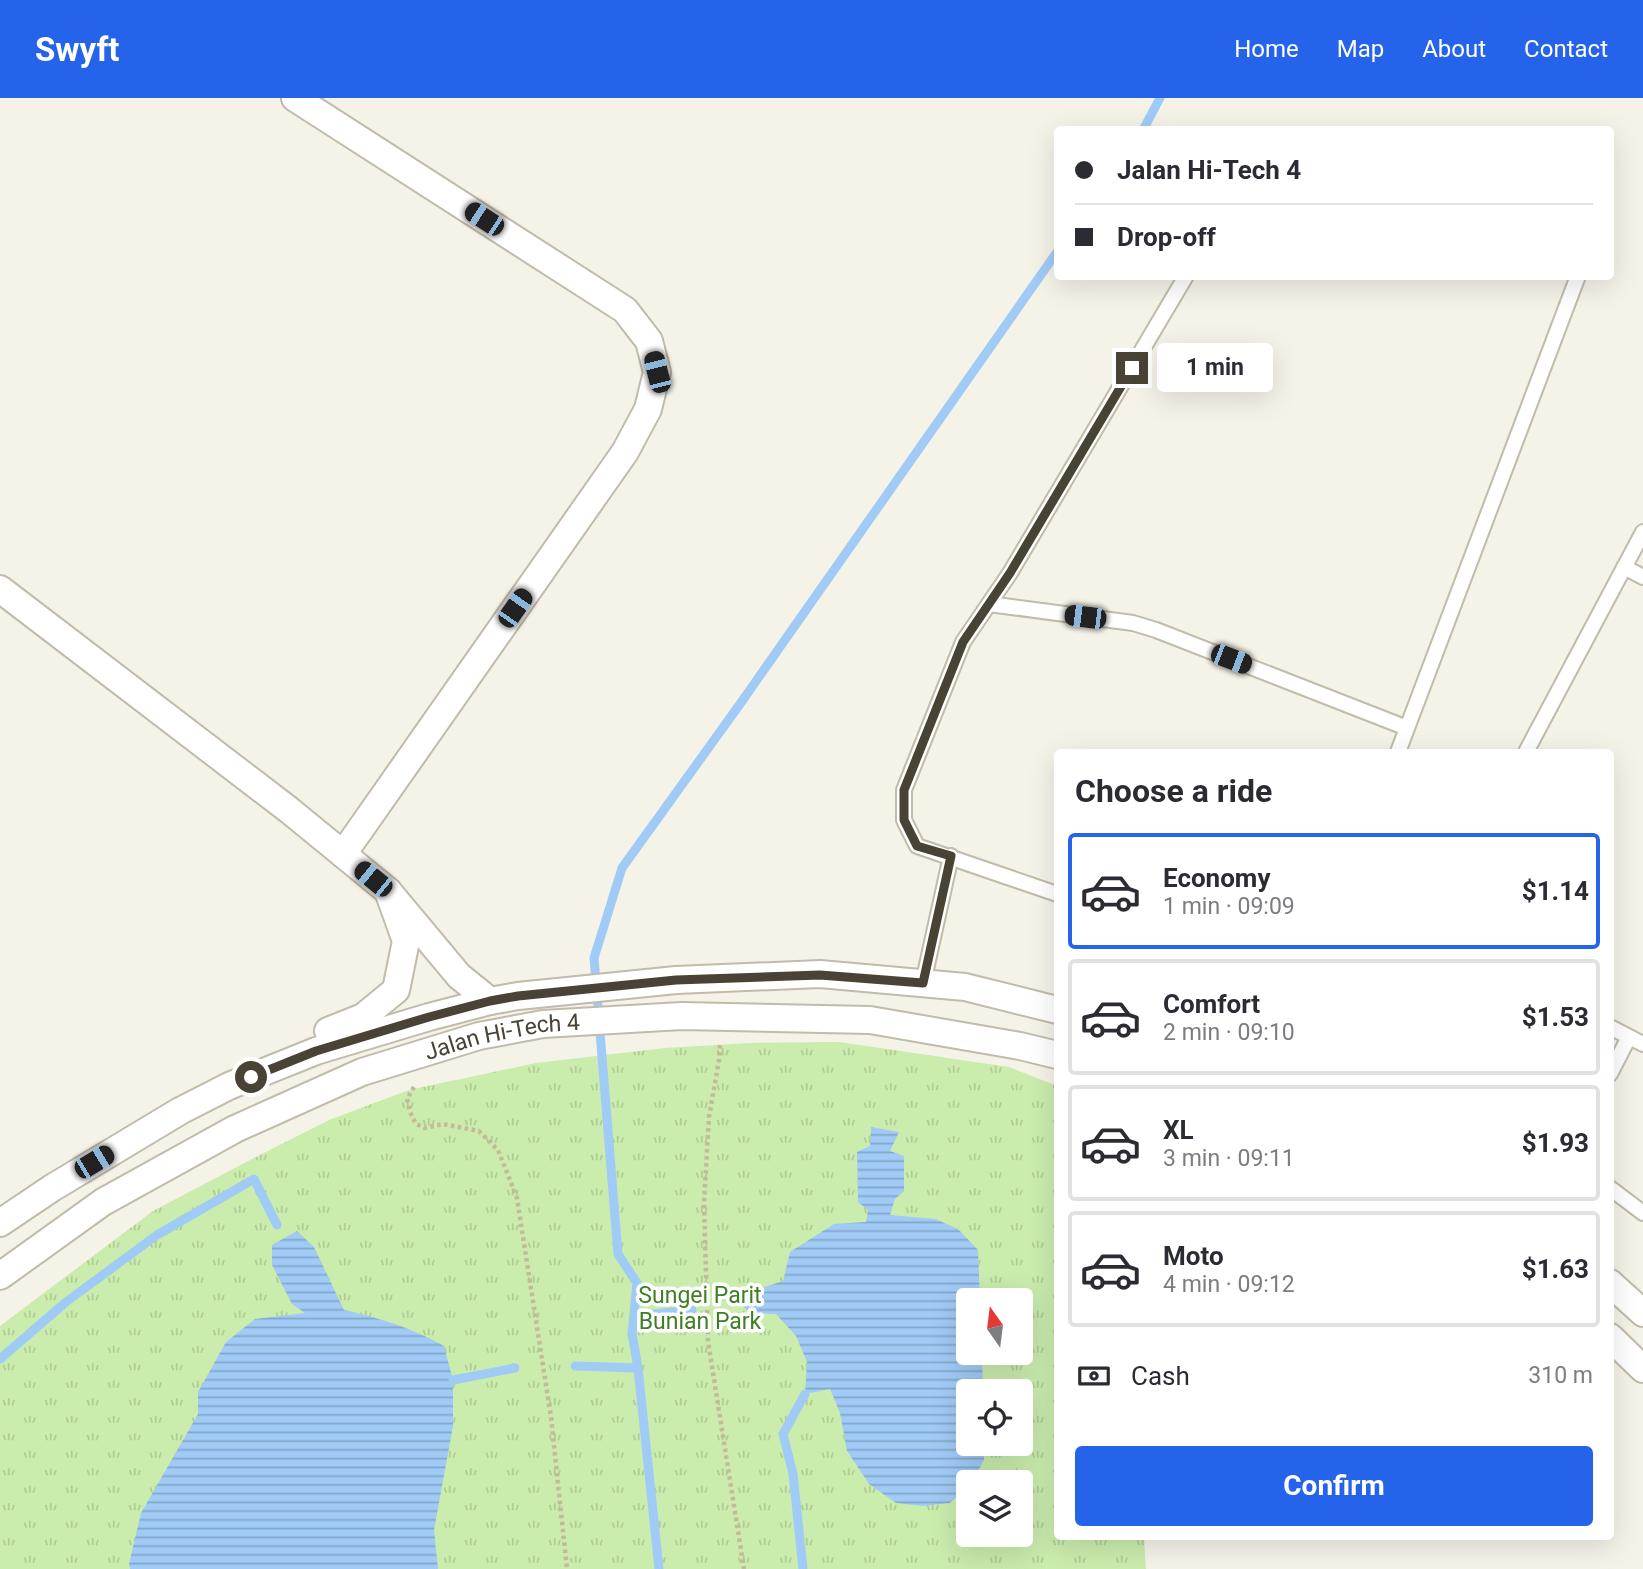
<!DOCTYPE html>
<meta charset="utf-8">
<style>
body{margin:0;font-family:Roboto,sans-serif;background:#f2f2f3;color:#2b2b33;height:100vh;display:flex;flex-direction:column;font-size:26px;white-space:nowrap}
*{box-sizing:border-box;margin:0}
p{font-size:23px;color:#7c7c81}
.icon{flex:none;width:38px;height:38px;fill:none;stroke:currentColor;stroke-width:2;stroke-linecap:round;stroke-linejoin:round}
.map{position:relative;flex:1;overflow:hidden}
.panel{position:absolute;left:1054px;top:651px;width:560px;height:791px;display:flex;flex-direction:column;background:#fff;border-radius:7px;box-shadow:0 7px 28px #0002}
.panel>*{flex:none}
.hud{position:absolute;left:1054px;top:28px;width:560px;height:154px;border-radius:7px;box-shadow:0 7px 28px #0002;display:grid;align-content:center;height:154px;padding:0 21px;background:#fff}
.needle{width:46px;rotate:346deg}
.fabs{position:absolute;left:956px;top:1190px;display:grid;gap:14px}
.fabs a{display:grid;place-items:center;width:77px;height:77px;border-radius:7px;background:#fff;box-shadow:0 7px 28px #0002;font-size:35px}
.end{position:absolute;width:32px;height:32px;margin:-16px;border:9px solid #494336;background:#fff;box-shadow:0 0 0 4px #fff}
.from{border-radius:50%}
.bubble{position:absolute;height:49px;border-radius:7px;background:#fff;box-shadow:0 7px 28px #0002;font-size:23px;font-weight:700;line-height:49px;text-align:center}
.car{position:absolute;width:21px;height:42px;margin:-21px -10px;border-radius:9px;box-shadow:0 0 5px 2px #0007;background:linear-gradient(#222 24%,#8ab4d8 0 40%,#222 0 76%,#8ab4d8 0 86%,#222 0)}
.hud b{display:flex;align-items:center;gap:24px;height:66px;font-size:26px}
.hud b+b{border-top:2px solid #e1e1e2}
.hud i{width:18px;height:18px;background:#2b2b33}
ul{padding:0;list-style:none}
li{display:flex;align-items:center;gap:21px;height:116px;margin:0 14px 10px;padding:0 7px;border:4px solid #e1e1e2;border-radius:7px}
li div{flex:1}
li b{display:block;font-size:26px}
li em{font-style:normal;font-weight:700}
li.on{border-color:#2563eb}
li>.icon{width:63px;height:63px;stroke-width:1.5}
h2{padding:0 21px;font-size:32px;line-height:84px}
.pay{display:flex;align-items:center;gap:18px;height:77px;padding:0 21px;font-size:26px}
.pay p{margin-inline-start:auto}
.action{display:flex;gap:14px;margin-top:auto;padding:14px 21px}
.action a{flex:1;height:80px;border-radius:7px;background:#2563eb;color:#fff;font-size:28px;font-weight:700;line-height:80px;text-align:center}
header{display:flex;align-items:center;gap:42px;box-sizing:border-box;height:98px;padding:0 35px;background:#2563eb;color:#fff}
header strong{font-size:33px}
nav{display:flex;gap:38px;margin-inline-start:auto;font-size:24px}
.map>svg:first-child{display:block}
.grass{fill:url(#grass-tufts);fill-rule:evenodd}
.water{fill:url(#water-rules)}
.lines{fill:none;stroke-linecap:round;stroke-linejoin:round}
.stream{stroke:#a0cbf6;stroke-width:9}
.service-casing{stroke:#c1bba9;stroke-width:18}
.minor-casing{stroke:#c1bba9;stroke-width:30}
.path{stroke:#c4b999;stroke-width:4.5;stroke-dasharray:3.5 3.5;stroke-linecap:butt}
.service{stroke:#fff;stroke-width:14}
.minor{stroke:#fff;stroke-width:26}
.route{stroke:#494336;stroke-width:9}
.labels{text-anchor:middle;stroke-width:7;stroke-linejoin:round;paint-order:stroke}
.street-label{font-size:23px;fill:#494336;stroke:#fff}
.park-label{font-size:23px;fill:#3f7f24;stroke:#fff}
</style>
<header>
<strong>Swyft</strong>
<nav><a>Home</a><a>Map</a><a>About</a><a>Contact</a></nav>
</header>
<div class="map">
<svg width="1643" height="1471" viewBox="0 0 1643 1471">
<defs>
<pattern id="grass-tufts" width="24" height="20" patternUnits="userSpaceOnUse" patternTransform="scale(1.75)"><rect width="24" height="20" fill="#caecad"/><path d="M3 7l-1-3M5 7V3M7 7l1-3M15 17l-1-3M17 17v-4M19 17l1-3" fill="none" stroke="#afcc95"/></pattern>
<pattern id="water-rules" width="6" height="5" patternUnits="userSpaceOnUse" patternTransform="scale(1.75)"><rect width="6" height="5" fill="#a0cbf6"/><path d="M0 2.5h6" fill="none" stroke="#84a6c8"/></pattern>
</defs>
<rect width="100%" height="100%" fill="#f5f2e8"/>
<path class="grass" d="M 839,944 L 1009,969 L 1057,988 L 1057,1438 L 1144,1439 L 1146,1471 L 0,1471 L 0,1228 L 153,1113 L 250,1062 L 329,1022 L 409,992 L 536,965 L 665,950 L 750,945 ZM 968,1202 L 1020,1202 L 1020,1255 L 968,1255 ZM 968,1293 L 1020,1293 L 1020,1346 L 968,1346 ZM 968,1384 L 1020,1384 L 1020,1437 L 968,1437 Z"/>
<path class="water" d="M 871,1029 L 899,1034 L 890,1053 L 904,1058 L 904,1093 L 895,1101 L 890,1117 L 935,1121 L 958,1131 L 978,1152 L 980,1202 L 968,1202 L 968,1255 L 982,1255 L 983,1293 L 968,1293 L 968,1346 L 984,1346 L 984,1362 L 972,1384 L 968,1384 L 968,1389 L 950,1405 L 923,1408 L 896,1405 L 869,1386 L 847,1353 L 840,1315 L 830,1291 L 805,1296 L 807,1264 L 796,1238 L 776,1216 L 752,1215 L 736,1204 L 746,1195 L 783,1183 L 790,1154 L 834,1126 L 866,1124 L 868,1112 L 858,1104 L 857,1054 L 870,1048 Z
M 297,1133 L 314,1149 L 344,1212 C 380,1220 412,1230 444,1248 L 453,1282 L 453,1328 L 434,1432 L 438,1471 L 130,1471 L 129,1466 L 141,1415 L 198,1316 L 198,1294 L 226,1244 L 255,1221 L 305,1215 L 292,1206 L 272,1167 L 272,1147 Z"/>
<g class="lines">
<path class="stream" d="M 1143,32 L 1160,0
M 634,1218 L 692,1212
M 0,1261 L 66,1204 L 157,1137 L 254,1081 L 277,1127
M 575,1268 L 638,1270
M 453,1282 L 515,1270
M 659,1471 L 638,1270 L 632,1236 L 637,1185 L 618,1156 L 594,860 L 622,770 L 740,606 L 1057,154
M 803,1471 L 793,1376 L 783,1336 L 805,1296"/>
<g class="service-casing">
<path id="service" d="M 1624,469 L 1643,479
M 989,506 L 1133,525 L 1156,532 L 1407,630
M 1398,654 L 1578,178
M 1526,654 L 1643,434
M 1057,796 L 917,748 L 904,722 L 904,692 L 963,544 L 1010,475 L 1186,178
M 923,885 L 951,758
M 1610,929 L 1643,946
M 1610,976 L 1629,939
M 1610,1090 L 1643,1115"/>
</g>
<g class="minor-casing">
<g id="minor">
<path d="M 295,0 L 625,212 L 649,243 L 657,274 L 648,311 L 625,354 L 343,756"/>
<path d="M 0,491 L 289,712 L 388,793"/>
<path d="M 328,933 L 363,919 L 396,892 L 406,843 L 388,793 L 459,878 L 490,903"/>
<path d="M 0,1125 L 52,1090 L 180,1013 L 229,988 L 316,953 L 429,919 L 490,903 L 518,898 L 676,882 L 820,876 L 965,889 L 1057,912"/>
<path id="s1" d="M 0,1178 L 103,1104 L 235,1031 L 362,974 L 479,938 L 543,926 L 682,918 L 870,922 L 1020,948 L 1057,957"/>
<path d="M 1610,1185 L 1643,1215"/>
<path d="M 1610,1239 L 1643,1271"/>
</g>
</g>
<path class="path" d="M 720,947 L 719,962 L 709,1019 L 704,1105 L 708,1243 L 744,1471
M 414,989 L 407,1001 L 410,1014 L 416,1026 L 425,1030 L 443,1026 L 479,1033 L 498,1052 L 517,1100 L 551,1319 L 567,1471"/>
<use href="#service" class="service"/>
<use href="#minor" class="minor"/>
</g>
<g class="lines">
<path class="route" d="M 251,979 L 316,953 L 429,919 L 490,903 L 518,898 L 676,882 L 820,877 L 923,885 L 951,758 L 917,748 L 904,722 L 904,692 L 963,544 L 1010,475 L 1132,270"/>
</g>
<g class="labels">
<g class="street-label">
<text dy="8" stroke="none"><textPath href="#s1" startOffset="562">Jalan Hi-Tech 4</textPath></text>
</g>
<g class="park-label">
<text x="700" y="1205">Sungei Parit<tspan x="700" dy="26">Bunian Park</tspan></text>
</g>
</g>
</svg>
<div class="fabs">
<a><svg class="needle" viewBox="-14 -14 28 28"><path d="M0-13l5 13h-10z" fill="#e53935"/><path d="M0 13l5-13h-10z" fill="#7c7c81"/></svg></a>
<a><svg class="icon" aria-label="locate" viewBox="0 0 24 24"><circle cx="12" cy="12" r="6"/><path d="M12 2v4M12 18v4M2 12h4M18 12h4"/></svg></a>
<a><svg class="icon" aria-label="layers" viewBox="0 0 24 24"><path d="M12 4l9 5-9 5-9-5zM3 14l9 5 9-5"/></svg></a>
</div>
<i class="end from" style="left:251px;top:979px"></i>
<i class="end" style="left:1132px;top:270px"></i>
<div class="bubble" style="left:1157px;top:245px;width:116px">1 min</div>
<i class="car" style="left:484px;top:121px;rotate:303deg"></i>
<i class="car" style="left:657px;top:274px;rotate:346deg"></i>
<i class="car" style="left:515px;top:510px;rotate:35deg"></i>
<i class="car" style="left:1085px;top:519px;rotate:277deg"></i>
<i class="car" style="left:1231px;top:561px;rotate:111deg"></i>
<i class="car" style="left:373px;top:781px;rotate:309deg"></i>
<i class="car" style="left:94px;top:1064px;rotate:59deg"></i>
<div class="hud">
<b><i class="from"></i>Jalan Hi-Tech 4</b>
<b><i></i>Drop-off</b>
</div>
<section class="panel">
<h2>Choose a ride</h2>
<ul>
<li class="on"><svg class="icon" aria-label="car" viewBox="0 0 24 24"><path d="M5 17H2v-5l4-1 3-4h7l3 4 3 1v5h-3M9 17h6M6 11h13"/><circle cx="7" cy="17" r="2"/><circle cx="17" cy="17" r="2"/></svg><div><b>Economy</b><p>1 min · 09:09</p></div><em>$1.14</em></li>
<li><svg class="icon" aria-label="car" viewBox="0 0 24 24"><path d="M5 17H2v-5l4-1 3-4h7l3 4 3 1v5h-3M9 17h6M6 11h13"/><circle cx="7" cy="17" r="2"/><circle cx="17" cy="17" r="2"/></svg><div><b>Comfort</b><p>2 min · 09:10</p></div><em>$1.53</em></li>
<li><svg class="icon" aria-label="car" viewBox="0 0 24 24"><path d="M5 17H2v-5l4-1 3-4h7l3 4 3 1v5h-3M9 17h6M6 11h13"/><circle cx="7" cy="17" r="2"/><circle cx="17" cy="17" r="2"/></svg><div><b>XL</b><p>3 min · 09:11</p></div><em>$1.93</em></li>
<li><svg class="icon" aria-label="car" viewBox="0 0 24 24"><path d="M5 17H2v-5l4-1 3-4h7l3 4 3 1v5h-3M9 17h6M6 11h13"/><circle cx="7" cy="17" r="2"/><circle cx="17" cy="17" r="2"/></svg><div><b>Moto</b><p>4 min · 09:12</p></div><em>$1.63</em></li>
</ul>
<div class="pay"><svg class="icon" aria-label="cash" viewBox="0 0 24 24"><path d="M3 7h18v10H3z"/><circle cx="12" cy="12" r="2"/></svg>Cash<p>310 m</p></div>
<div class="action"><a>Confirm</a></div>
</section>
</div>
